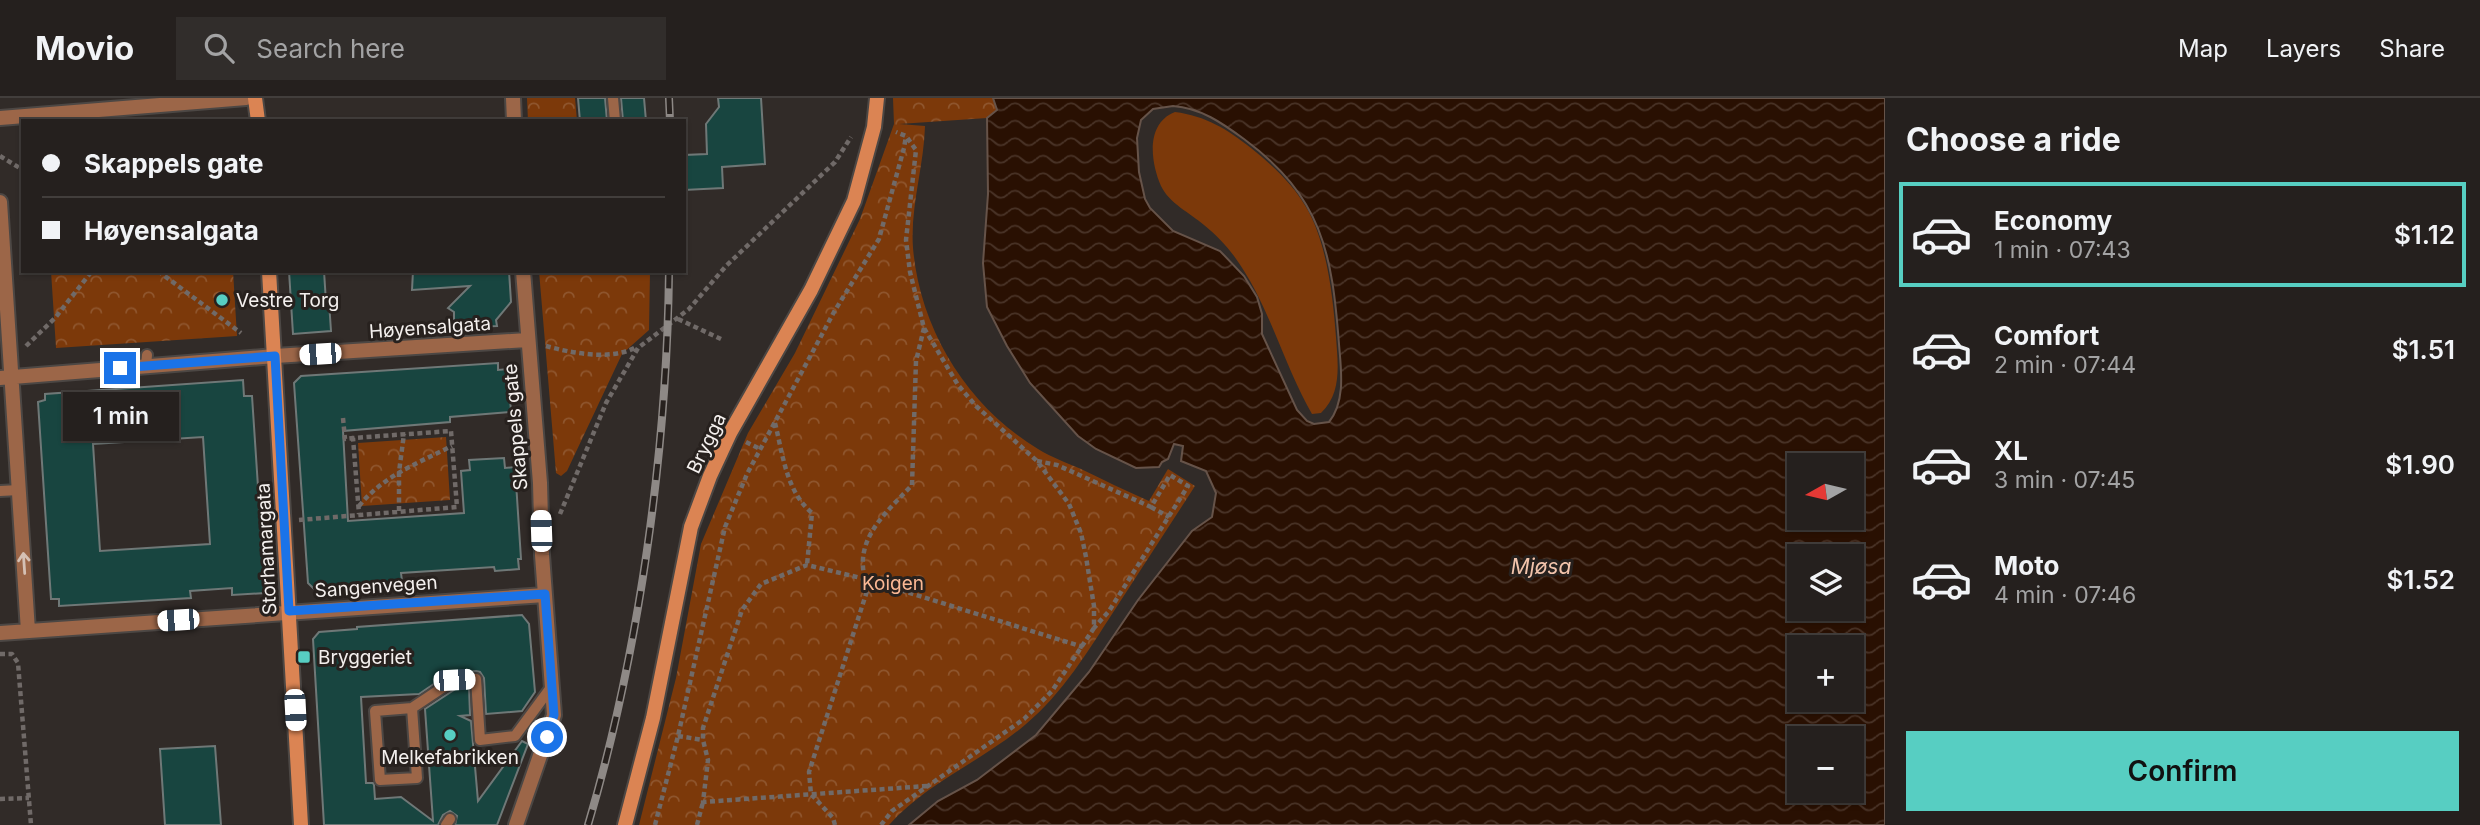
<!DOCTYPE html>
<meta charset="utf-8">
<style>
body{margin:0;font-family:Inter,sans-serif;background:#312d2b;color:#f1f3f6;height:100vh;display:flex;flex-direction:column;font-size:26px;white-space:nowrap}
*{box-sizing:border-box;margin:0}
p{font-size:23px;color:#a3a3a4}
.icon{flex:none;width:38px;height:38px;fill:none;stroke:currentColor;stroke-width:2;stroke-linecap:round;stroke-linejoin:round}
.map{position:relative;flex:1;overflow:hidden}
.side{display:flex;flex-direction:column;background:#25201e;width:595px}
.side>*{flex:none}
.hud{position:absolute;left:21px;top:21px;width:665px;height:154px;border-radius:0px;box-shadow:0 2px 5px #0004,0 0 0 2px #423e3c;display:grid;align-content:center;height:154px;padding:0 21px;background:#25201e}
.needle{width:46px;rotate:262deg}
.tools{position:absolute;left:1787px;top:355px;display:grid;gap:14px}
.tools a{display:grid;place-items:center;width:77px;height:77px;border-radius:0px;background:#25201e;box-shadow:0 2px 5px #0004,0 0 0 2px #423e3c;font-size:35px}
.end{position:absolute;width:32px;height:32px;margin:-16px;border:9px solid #1a73e8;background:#fff;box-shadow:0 0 0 4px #fff}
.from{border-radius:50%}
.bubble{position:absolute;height:49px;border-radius:0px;background:#25201e;box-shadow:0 2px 5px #0004,0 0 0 2px #423e3c;font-size:23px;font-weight:600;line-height:49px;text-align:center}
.car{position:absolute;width:21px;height:42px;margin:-21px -10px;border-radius:9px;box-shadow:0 0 5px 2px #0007;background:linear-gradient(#fff 24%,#345 0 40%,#fff 0 76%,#345 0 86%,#fff 0)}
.hud b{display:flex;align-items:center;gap:24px;height:66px;font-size:26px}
.hud b+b{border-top:2px solid #423e3c}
.hud i{width:18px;height:18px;background:#f1f3f6}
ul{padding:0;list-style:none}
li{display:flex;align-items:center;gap:21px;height:105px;margin:0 14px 10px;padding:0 7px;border:4px solid transparent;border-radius:0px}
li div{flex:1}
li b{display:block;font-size:26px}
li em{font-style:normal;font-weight:600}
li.selected{border-color:#57cec2}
li>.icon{width:63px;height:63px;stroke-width:1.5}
h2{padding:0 21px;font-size:32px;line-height:84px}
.action{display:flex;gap:14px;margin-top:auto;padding:14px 21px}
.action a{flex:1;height:80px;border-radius:0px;background:#57cec2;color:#111;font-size:28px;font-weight:600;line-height:80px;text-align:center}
header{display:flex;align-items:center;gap:42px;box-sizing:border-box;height:98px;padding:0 35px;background:#25201e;border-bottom:2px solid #423e3c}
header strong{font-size:33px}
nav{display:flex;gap:38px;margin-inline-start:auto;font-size:24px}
.search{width:490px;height:63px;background:#312d2b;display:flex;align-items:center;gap:18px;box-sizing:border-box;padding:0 24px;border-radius:0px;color:#a3a3a4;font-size:26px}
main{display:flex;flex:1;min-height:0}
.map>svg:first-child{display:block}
.green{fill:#7c390a}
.park{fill:url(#park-crowns)}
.water{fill:url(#water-waves);stroke:#665349;stroke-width:2;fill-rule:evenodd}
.building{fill:#184540;stroke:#6f7877;stroke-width:2;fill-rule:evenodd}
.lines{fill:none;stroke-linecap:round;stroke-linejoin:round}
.lane-casing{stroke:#4c4744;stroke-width:14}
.street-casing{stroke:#4c4744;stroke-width:18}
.secondary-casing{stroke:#4c4744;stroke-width:18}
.path{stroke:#706a68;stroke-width:4.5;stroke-dasharray:5 3.5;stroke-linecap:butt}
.lane{stroke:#9c6648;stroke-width:10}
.street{stroke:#9c6648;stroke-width:14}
.secondary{stroke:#db8453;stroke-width:14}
.rail-casing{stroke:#8e8986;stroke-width:8}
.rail{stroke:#27211e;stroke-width:5;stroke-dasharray:16;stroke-linecap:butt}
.oneway{stroke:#d5c0b4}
.route{stroke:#1a73e8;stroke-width:9}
.poi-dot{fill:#57cec2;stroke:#27211e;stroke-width:2.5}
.labels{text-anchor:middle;stroke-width:6;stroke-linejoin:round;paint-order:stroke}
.poi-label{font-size:19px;fill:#f4f0ee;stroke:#27211e;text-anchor:start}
.street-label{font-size:19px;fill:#f4f0ee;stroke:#27211e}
.park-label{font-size:19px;fill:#fbb894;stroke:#27211e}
.water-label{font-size:21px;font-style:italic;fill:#f2c4ac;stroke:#27211e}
</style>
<header>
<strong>Movio</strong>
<div class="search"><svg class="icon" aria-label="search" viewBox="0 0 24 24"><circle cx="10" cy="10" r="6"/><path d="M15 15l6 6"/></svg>Search here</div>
<nav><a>Map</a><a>Layers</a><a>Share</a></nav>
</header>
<main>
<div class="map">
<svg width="1885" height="727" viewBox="0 0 1885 727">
<defs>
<pattern id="park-crowns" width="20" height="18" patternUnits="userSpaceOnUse" patternTransform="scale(1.75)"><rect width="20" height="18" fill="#7c390a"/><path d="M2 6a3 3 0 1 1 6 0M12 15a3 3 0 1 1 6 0" fill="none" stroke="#8f562e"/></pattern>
<pattern id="water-waves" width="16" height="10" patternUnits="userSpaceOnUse" patternTransform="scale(1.75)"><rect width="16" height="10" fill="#291002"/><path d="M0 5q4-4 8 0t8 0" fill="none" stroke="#493327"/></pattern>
</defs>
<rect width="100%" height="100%" fill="#312b28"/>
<path class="green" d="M 1175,14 C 1206,18 1227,31 1251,50 C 1272,67 1293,86 1306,109 C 1327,144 1333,199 1336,239 C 1338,267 1342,295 1321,315 L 1312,316 L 1307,307 C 1281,258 1267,203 1234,158 C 1226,147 1215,136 1204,127 C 1190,115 1169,105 1161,88 C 1150,63 1146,25 1175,14 Z"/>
<path class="park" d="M 527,0 L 575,0 L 577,23 L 528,23 Z
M 893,0 L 993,0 L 998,12 L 987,20 L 899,26 L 925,28 C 924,68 910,109 913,150 C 920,232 968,309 1038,351 C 1051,359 1067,365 1081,371 C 1104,382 1126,393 1149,403 L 1168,371 L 1195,388 C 1168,430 1141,471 1114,513 C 1088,553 1063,595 1026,626 C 983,663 927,684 889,727 L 639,727 L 676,580 L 701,446 L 748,335 L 795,255 L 860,121 L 894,26 Z
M 51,173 L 233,173 L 237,238 L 56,250 Z
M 539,173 L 650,173 L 649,232 L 622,256 L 567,373 L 561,378 L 556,375 Z
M 446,339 L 450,402 L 362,408 L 358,345 Z"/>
<path class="water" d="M 993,0 L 1885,0 L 1885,727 L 909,727 L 938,703 L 977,682 L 1036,637 L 1089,574 L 1138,502 L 1192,433 L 1212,419 L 1216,395 L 1206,373 L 1181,363 L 1183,348 L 1174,346 L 1168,361 L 1162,364 L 1159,369 L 1136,370 L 1096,351 L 1078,338 L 1030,285 L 1007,248 L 987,209 L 983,165 L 988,96 L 987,20 L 997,12 ZM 1173,8 C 1201,10 1222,25 1244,41 C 1322,99 1332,154 1339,246 C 1341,271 1346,303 1329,324 L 1314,326 L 1307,323 L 1297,312 L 1262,236 L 1262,216 L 1257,199 L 1244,178 L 1220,153 L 1173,133 L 1150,110 L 1145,101 L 1139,74 L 1137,40 L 1141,22 L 1153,11 ZM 1799,368 L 1852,368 L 1852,420 L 1799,420 ZM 1799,458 L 1852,458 L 1852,511 L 1799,511 ZM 1799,550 L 1852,550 L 1852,602 L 1799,602 ZM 1799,640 L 1852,640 L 1852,693 L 1799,693 Z"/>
<path class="building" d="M 578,0 L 605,0 L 607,23 L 580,23 Z
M 621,0 L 644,0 L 646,23 L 623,23 Z
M 718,0 L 761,0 L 765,66 L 722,69 L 723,90 L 684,92 L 684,57 L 707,56 L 706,26 L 719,9 Z
M 289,173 L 324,173 L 326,204 L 329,204 L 331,233 L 293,236 Z
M 413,173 L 509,173 L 511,204 L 496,222 L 497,228 L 470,229 L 465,224 L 454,225 L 454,214 L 448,210 L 470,188 L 412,192 Z
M 498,265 L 498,272 L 508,271 L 511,314 L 450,319 L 450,324 L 343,333 L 348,423 L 464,415 L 461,373 L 470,372 L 469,362 L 504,360 L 505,370 L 515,369 L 521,461 L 518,461 L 519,471 L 495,473 L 494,469 L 401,475 L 402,483 L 314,491 L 308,485 L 294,285 L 301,278 Z
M 243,282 L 244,298 L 252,298 L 265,495 L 232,497 L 232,490 L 190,493 L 191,500 L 59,508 L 59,501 L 51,501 L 38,304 L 45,302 L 45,296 ZM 203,339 L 210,446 L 100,453 L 93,346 Z
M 522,517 L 529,526 L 535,594 L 522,613 L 486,616 L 484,580 L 480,574 L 476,573 L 450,575 L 419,596 L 361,599 L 366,685 L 373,685 L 374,687 L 375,701 L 401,699 L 433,723 L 425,611 L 457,590 L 469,589 L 470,617 L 460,618 L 471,623 L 478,703 L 522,643 L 528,646 L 497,727 L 455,727 L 457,718 L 450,713 L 443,717 L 438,727 L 324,727 L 313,541 L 319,534 L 357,531 L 357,529 Z
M 215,648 L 221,727 L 165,727 L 160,651 Z"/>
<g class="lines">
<g class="lane-casing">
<path id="lane" d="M 613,0 L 615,23
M 146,268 L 147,257
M 0,393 L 19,392
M 412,610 L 417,680 L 380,682 L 375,613 L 412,610 L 454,582 L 476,581 L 480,642 L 515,638 L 552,588
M 446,727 L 450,721"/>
</g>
<g class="street-casing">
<path id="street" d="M 513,0 L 514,23
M 0,20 L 246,0
M 0,104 L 28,533
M 0,280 L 275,258 L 527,242
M 0,535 L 545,497
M 516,727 L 554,617 L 542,457 L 540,385 L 523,173"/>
</g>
<g class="secondary-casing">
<path id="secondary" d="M 255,0 L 258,23
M 269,173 L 301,727
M 625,727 L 653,620 L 691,429 L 710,378 L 730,335 L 811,192 L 854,103 L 874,29 L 877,0"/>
</g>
<path class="path" d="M 0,58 L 23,72
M 158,173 L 241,235
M 678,221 L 721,241
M 924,230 L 916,263 L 912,387 C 887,414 854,440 865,481 L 1083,549
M 26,248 L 55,220 L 92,173
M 546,248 C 571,255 612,263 636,249
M 343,320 L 345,341 L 353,340
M 775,325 C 783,357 786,393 812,415 L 807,467
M 746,344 L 760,351
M 1037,363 L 1057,367 L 1151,409 L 1170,377 L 1188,388 L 1109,513 L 1094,530
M 359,408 C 383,378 418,365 452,348
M 1151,409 L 1169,419
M 399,413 L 399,374 L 404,336
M 560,416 L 606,305 L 638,250 L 689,211 L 726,168 L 835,64 L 851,39
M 299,422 L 457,409 L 451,333 L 353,340 L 359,416
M 0,556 L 12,556 L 18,565 L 31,727
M 678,638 L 703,642
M 0,701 L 29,700
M 655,727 L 678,638 L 725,429 L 747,376 L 834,214 L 879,141 L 904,50 L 906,38
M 697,727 L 703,704
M 835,727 L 833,720 L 811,696 L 809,674 L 867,493 L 865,481 L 807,467 L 761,486 L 742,512 L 703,630 L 703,642 L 708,662 L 703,704 L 927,688
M 881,727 L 892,713 L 1024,621 L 1052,593 L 1094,530 L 1094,508 L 1086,459 L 1081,435 L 1069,406 L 1037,363 L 976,308 L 958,287 L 924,230 L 910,174 L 906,142 L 916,52 L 906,38 L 896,34"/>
<use href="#lane" class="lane"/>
<use href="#street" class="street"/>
<use href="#secondary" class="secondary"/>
<g class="rail-casing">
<path id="rail" d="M 669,0 L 670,23
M 588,727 C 639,555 667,353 669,173"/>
</g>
<use href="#rail" class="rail"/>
</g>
<defs><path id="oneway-shaft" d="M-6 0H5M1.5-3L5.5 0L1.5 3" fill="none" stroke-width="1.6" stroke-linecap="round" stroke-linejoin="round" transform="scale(1.75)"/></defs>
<use class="oneway" href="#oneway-shaft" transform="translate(24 465) rotate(-94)"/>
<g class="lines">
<path class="route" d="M 120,270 L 275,258 L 289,513 L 545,496 L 554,617 L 547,639"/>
</g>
<g class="poi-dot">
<circle cx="222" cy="202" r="7"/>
<rect x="297" y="552" width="14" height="14" rx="3.5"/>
<circle cx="450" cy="637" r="7"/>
</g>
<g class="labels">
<g class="poi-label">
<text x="236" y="209">Vestre Torg</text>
<text x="318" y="566">Bryggeriet</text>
<text x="450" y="666" text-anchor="middle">Melkefabrikken</text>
</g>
<g class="street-label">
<text transform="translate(430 229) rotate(-4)" y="7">Høyensalgata</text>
<text transform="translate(515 329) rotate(-95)" y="7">Skappels gate</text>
<text transform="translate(706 345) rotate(-64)" y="7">Brygga</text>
<text transform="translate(266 451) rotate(-93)" y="7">Storhamargata</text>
<text transform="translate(376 488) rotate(-4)" y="7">Sangenvegen</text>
</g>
<g class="park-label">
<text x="893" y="492">Koigen</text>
</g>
<g class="water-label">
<text x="1541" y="476">Mjøsa</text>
</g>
</g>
</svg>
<div class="tools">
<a><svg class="needle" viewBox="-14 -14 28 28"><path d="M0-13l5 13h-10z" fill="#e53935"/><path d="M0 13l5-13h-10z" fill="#a3a3a4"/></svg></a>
<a><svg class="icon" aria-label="layers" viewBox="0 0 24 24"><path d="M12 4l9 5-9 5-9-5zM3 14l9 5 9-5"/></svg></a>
<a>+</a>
<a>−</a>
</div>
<i class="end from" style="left:547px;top:639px"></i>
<i class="end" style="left:120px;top:270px"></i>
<div class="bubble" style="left:63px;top:294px;width:116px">1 min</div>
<i class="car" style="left:320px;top:256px;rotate:266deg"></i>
<i class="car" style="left:541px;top:433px;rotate:358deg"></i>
<i class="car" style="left:178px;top:522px;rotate:266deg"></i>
<i class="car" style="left:454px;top:582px;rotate:87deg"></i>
<i class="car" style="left:295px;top:612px;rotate:177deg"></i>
<div class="hud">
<b><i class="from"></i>Skappels gate</b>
<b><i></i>Høyensalgata</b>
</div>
</div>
<section class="side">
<h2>Choose a ride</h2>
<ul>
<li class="selected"><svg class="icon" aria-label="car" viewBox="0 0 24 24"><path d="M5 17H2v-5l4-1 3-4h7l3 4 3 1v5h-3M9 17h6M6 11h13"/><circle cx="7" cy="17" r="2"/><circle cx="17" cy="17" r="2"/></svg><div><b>Economy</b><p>1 min · 07:43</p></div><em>$1.12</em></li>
<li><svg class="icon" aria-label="car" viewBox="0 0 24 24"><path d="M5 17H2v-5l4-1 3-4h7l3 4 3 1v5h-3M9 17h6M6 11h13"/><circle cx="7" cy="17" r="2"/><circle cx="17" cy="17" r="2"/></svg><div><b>Comfort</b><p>2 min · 07:44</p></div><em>$1.51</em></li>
<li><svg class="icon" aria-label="car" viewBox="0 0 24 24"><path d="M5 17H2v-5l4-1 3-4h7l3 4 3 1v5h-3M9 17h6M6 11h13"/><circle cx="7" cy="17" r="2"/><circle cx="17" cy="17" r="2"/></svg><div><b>XL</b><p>3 min · 07:45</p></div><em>$1.90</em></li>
<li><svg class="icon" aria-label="car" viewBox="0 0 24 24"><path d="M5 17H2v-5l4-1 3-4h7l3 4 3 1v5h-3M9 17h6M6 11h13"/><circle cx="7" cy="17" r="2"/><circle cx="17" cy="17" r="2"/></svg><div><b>Moto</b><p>4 min · 07:46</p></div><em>$1.52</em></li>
</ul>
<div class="action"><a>Confirm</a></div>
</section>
</main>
